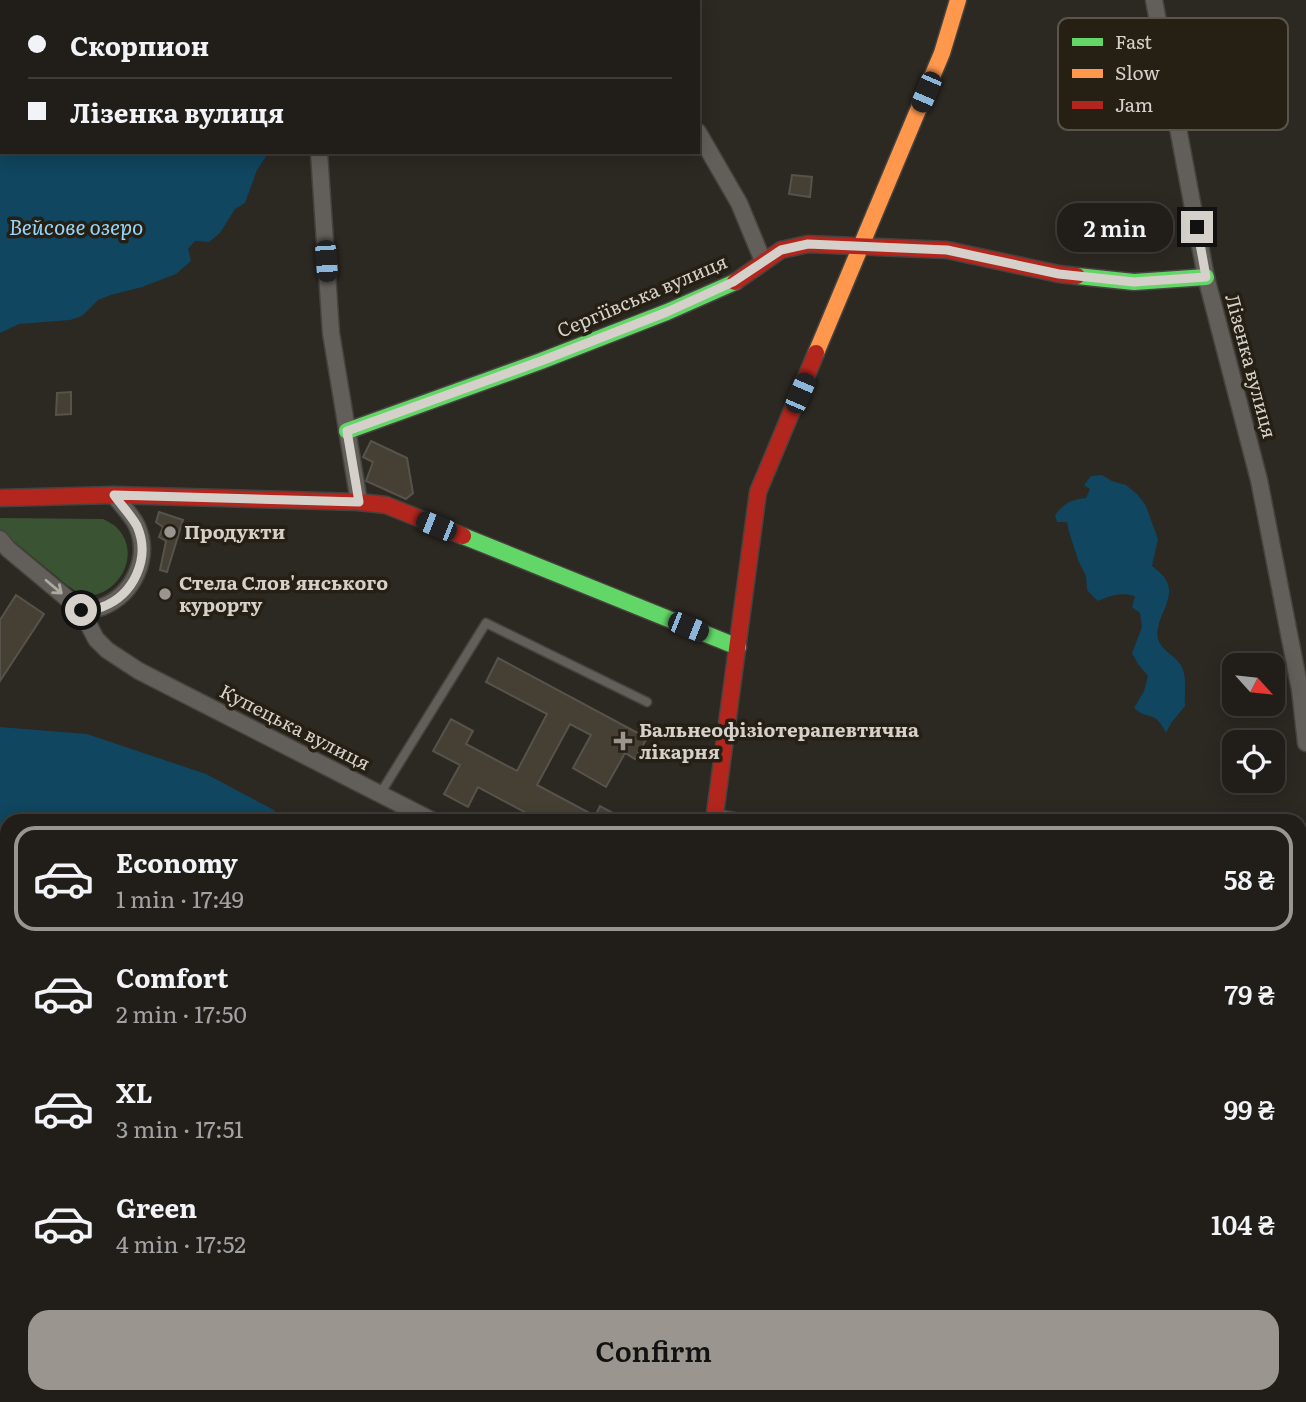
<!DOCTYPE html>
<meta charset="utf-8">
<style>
body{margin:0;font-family:Literata,serif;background:#292723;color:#f1f3f6;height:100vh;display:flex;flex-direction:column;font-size:26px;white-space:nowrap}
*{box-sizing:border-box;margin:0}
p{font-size:23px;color:#a2a2a2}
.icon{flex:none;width:38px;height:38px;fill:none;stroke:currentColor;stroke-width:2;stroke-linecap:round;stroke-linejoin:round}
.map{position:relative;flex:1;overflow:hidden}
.panel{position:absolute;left:0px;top:814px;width:1307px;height:590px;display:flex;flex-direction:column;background:#211e1a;border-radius:21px 21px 0 0;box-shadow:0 4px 18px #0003,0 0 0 2px #3e3c39}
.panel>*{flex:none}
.banner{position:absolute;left:0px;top:0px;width:700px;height:154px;box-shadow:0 4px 18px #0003,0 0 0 2px #3e3c39;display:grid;align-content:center;height:154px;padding:0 28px;background:#211e1a}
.needle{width:46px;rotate:117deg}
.controls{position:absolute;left:1222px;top:653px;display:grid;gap:14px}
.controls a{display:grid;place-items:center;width:63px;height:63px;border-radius:14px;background:#211e1a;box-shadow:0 4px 18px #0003,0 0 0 2px #3e3c39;font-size:35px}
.end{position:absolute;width:32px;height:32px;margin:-16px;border:9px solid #d5d1ca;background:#111;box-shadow:0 0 0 4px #111}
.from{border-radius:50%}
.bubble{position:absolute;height:49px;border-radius:21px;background:#211e1a;box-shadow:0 4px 18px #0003,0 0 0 2px #3e3c39;font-size:23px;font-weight:600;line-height:49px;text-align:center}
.car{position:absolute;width:21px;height:42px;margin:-21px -10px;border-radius:9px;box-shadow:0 0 5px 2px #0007;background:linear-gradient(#222 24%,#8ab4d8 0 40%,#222 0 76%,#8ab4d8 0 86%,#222 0)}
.banner b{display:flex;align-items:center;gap:24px;height:66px;font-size:26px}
.banner b+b{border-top:2px solid #3e3c39}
.banner i{width:18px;height:18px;background:#f1f3f6}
ul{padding:12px 0 0;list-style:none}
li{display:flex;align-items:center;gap:21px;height:105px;margin:0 14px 10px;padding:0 14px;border:4px solid transparent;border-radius:21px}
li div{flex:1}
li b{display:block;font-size:26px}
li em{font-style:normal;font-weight:600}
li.on{border-color:#9a968f}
li>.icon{width:63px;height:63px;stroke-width:1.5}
.cta{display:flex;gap:14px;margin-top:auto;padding:14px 28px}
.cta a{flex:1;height:80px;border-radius:21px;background:#9a968f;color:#111;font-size:28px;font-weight:600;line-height:80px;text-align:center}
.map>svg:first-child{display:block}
.green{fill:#3a5433}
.water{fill:#10465f}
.building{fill:#464034;stroke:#56534d;stroke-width:2}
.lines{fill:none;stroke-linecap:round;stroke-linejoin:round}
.lane-casing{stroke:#46433e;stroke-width:11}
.street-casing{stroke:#46433e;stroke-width:19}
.fast-casing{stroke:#46433e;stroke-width:19}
.slow-casing{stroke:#46433e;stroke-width:19}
.jam-casing{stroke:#46433e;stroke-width:19}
.path{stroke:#63615d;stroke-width:2.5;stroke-dasharray:7 3.5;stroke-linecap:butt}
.lane{stroke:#625f5a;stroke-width:8}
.street{stroke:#625f5a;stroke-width:16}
.fast{stroke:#63d668;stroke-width:16}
.slow{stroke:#ff974d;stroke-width:16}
.jam{stroke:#b3261e;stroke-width:16}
.oneway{stroke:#ada9a3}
.route{stroke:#d5d1ca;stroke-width:9}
.poi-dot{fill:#9a968f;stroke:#261f14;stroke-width:2.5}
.labels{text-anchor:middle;stroke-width:7;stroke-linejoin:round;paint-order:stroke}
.street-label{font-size:19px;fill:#d5d1ca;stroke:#261f14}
.poi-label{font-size:19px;font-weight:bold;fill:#d5d1ca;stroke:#261f14;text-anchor:start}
.water-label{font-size:21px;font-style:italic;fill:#95d6fa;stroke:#261f14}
.key{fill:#261f14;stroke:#5b544b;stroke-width:2}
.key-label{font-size:19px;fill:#d5d1ca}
</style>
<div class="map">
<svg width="1306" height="1402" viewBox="0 0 1306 1402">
<rect width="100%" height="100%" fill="#2c2822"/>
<path class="green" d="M 0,518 L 103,519 C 108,522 114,524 117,528 C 137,548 127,580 103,592 C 97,595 88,597 82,594 C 70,589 61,580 51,572 C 34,558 17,544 0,530 Z
M 301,1396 L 1145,1397 L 1145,1402 L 299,1402 Z"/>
<path class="water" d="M 0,0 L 266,0 L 265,2 L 2,2 L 2,152 L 269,152 L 257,170 L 245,203 L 235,209 L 220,233 L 209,242 L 195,241 L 188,249 L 191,261 L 176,274 L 142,287 L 111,295 L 98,300 L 82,316 L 70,320 L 19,324 L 0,333 Z
M 1102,475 L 1112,481 L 1126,485 L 1138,495 L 1146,506 L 1158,539 L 1152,566 C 1156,569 1161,573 1164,577 C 1180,597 1153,618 1158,639 C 1161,650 1174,655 1180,664 C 1188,675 1184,692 1185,706 L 1171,723 L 1166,733 C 1154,708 1149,722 1134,708 L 1144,691 L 1148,676 L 1138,664 L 1132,653 L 1142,627 L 1140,613 L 1132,607 L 1135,596 C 1122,592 1111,595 1098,601 L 1087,590 L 1086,576 L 1078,560 L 1069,532 L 1067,522 L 1057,522 L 1055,515 C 1063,504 1072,499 1086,498 L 1090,489 L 1084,485 L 1091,476 Z
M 0,727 L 87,734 L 206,774 L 274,810 L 285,821 L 7,821 L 7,1396 L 290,1397 L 290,1402 L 0,1402 Z"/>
<path class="building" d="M 792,175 L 812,177 L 810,197 L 789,194 Z
M 71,392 L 71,414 L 56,415 L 57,393 Z
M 371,441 L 407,458 L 413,493 L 406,499 L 366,481 L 373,462 L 363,457 Z
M 159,512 L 183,520 L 167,572 L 160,570 L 166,541 L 159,537 L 163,527 L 156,522 Z
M 16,595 L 44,614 L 0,681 L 0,620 Z
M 498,658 L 647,738 L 635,759 L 625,753 L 606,787 L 573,768 L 591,735 L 570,724 L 537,785 L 595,816 L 600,806 L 628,821 L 541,821 L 478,787 L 468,807 L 444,794 L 460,765 L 433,751 L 451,719 L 473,731 L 466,744 L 517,771 L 547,714 L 486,682 Z"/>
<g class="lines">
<g class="lane-casing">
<path id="lane" d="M 380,794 L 486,623 L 647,702"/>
</g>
<g class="street-casing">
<path id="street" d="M 1154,0 L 1206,277 L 1259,480 L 1300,690 L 1306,743
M 698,132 L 739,203 L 763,261
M 319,152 L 331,333 L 359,502
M 0,539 L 8,549 L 81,610 L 96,639 L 107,650 L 139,671 L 433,821
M 81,610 C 88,609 96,609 102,607 C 133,595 151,558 137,526 C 132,515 121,505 114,495
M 714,817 L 735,821
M 1300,943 L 1306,908
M 1300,1287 L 1306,1290
M 447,1402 L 447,1396
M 648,1402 L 648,1396
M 1151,1402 L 1152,1396"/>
</g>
<g class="fast-casing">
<path id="fast" d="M 1077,276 L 1134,282 L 1206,277
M 347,431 L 541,361 L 667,312 L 735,282
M 463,536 L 738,647"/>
</g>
<g class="slow-casing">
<path id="slow" d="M 816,353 L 942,53 L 958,0"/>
</g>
<g class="jam-casing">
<path id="jam" d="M 735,282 L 781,250 L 808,244 L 947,250 L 1059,274 L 1077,276
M 0,498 L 114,495 L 359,502 L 386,505 L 463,536
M 714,821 L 758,492 L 816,353"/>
</g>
<path class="path" d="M 393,0 L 396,0
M 460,0 L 461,2
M 333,2 L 333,0
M 490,2 L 490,0
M 753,1396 L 757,1402
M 896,1402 L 897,1396
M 1011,1402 L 1015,1396"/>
<use href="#lane" class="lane"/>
<use href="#street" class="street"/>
<use href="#fast" class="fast"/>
<use href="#slow" class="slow"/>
<use href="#jam" class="jam"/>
</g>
<defs><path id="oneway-shaft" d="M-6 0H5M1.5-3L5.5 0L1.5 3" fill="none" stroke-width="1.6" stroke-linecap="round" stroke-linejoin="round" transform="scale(1.75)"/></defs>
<use class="oneway" href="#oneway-shaft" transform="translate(54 587) rotate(40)"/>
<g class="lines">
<path class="route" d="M 81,610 C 88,609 96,609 102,607 C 134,595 151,558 137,526 C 131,515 121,505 114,495 L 359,502 L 347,431 L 541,361 L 667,312 L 733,282 L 781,250 L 808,244 L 947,250 L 1059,274 L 1134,282 L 1206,277 L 1197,227"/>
</g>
<g class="poi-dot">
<circle cx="170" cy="532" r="7"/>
<circle cx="165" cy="594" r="7"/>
<path d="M619.5 730.5h7v7h7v7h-7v7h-7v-7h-7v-7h7z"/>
</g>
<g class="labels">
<g class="street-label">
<text transform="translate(642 296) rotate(-23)" y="7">Сергіївська вулиця</text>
<text transform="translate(1251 366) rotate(75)" y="7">Лізенка вулиця</text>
<text transform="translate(295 727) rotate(27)" y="7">Купецька вулиця</text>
</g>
<g class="poi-label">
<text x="184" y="539">Продукти</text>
<text x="179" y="590">Стела Слов'янського<tspan x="179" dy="22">курорту</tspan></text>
<text x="639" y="737">Бальнеофізіотерапевтична<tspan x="639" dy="22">лікарня</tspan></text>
</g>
<g class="water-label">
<text x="76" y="235">Вейсове озеро</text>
</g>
</g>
<rect x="1058" y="18" width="230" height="112" rx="10" class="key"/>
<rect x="1072" y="38" width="31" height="8" fill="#63d668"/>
<rect x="1072" y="69" width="31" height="9" fill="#ff974d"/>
<rect x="1072" y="101" width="31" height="8" fill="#b3261e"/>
<g class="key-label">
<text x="1115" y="49">Fast</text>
<text x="1115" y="80">Slow</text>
<text x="1115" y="112">Jam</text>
</g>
</svg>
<div class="controls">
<a><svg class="needle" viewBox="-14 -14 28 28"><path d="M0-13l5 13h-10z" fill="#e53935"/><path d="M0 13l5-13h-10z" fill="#a2a2a2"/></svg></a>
<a><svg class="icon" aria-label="locate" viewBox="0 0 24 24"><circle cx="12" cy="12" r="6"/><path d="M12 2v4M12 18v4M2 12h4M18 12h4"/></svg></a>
</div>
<i class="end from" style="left:81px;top:610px"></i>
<i class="end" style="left:1197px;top:227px"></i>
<div class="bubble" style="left:1057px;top:203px;width:116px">2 min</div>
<i class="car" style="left:926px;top:92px;rotate:203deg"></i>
<i class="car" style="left:326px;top:261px;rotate:176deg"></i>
<i class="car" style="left:800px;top:393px;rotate:23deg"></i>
<i class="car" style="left:436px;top:526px;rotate:292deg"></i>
<i class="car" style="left:688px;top:627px;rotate:112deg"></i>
<div class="banner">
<b><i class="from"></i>Скорпион</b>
<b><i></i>Лізенка вулиця</b>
</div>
<section class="panel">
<ul>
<li class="on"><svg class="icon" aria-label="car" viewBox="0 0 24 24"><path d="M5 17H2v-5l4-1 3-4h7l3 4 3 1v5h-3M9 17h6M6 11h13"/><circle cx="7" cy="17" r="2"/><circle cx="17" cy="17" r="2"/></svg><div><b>Economy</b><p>1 min · 17:49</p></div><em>58 ₴</em></li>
<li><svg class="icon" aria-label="car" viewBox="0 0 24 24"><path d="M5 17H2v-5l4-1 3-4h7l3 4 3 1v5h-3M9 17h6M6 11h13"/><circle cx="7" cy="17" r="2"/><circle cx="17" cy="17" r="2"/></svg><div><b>Comfort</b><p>2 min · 17:50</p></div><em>79 ₴</em></li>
<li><svg class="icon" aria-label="car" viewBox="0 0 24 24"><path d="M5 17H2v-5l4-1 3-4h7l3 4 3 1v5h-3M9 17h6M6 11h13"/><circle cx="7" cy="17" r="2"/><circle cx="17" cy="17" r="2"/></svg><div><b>XL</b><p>3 min · 17:51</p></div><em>99 ₴</em></li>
<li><svg class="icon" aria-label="car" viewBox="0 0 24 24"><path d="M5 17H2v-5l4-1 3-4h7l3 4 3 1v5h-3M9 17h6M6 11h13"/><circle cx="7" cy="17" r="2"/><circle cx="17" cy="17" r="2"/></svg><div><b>Green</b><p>4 min · 17:52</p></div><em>104 ₴</em></li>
</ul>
<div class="cta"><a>Confirm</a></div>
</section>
</div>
